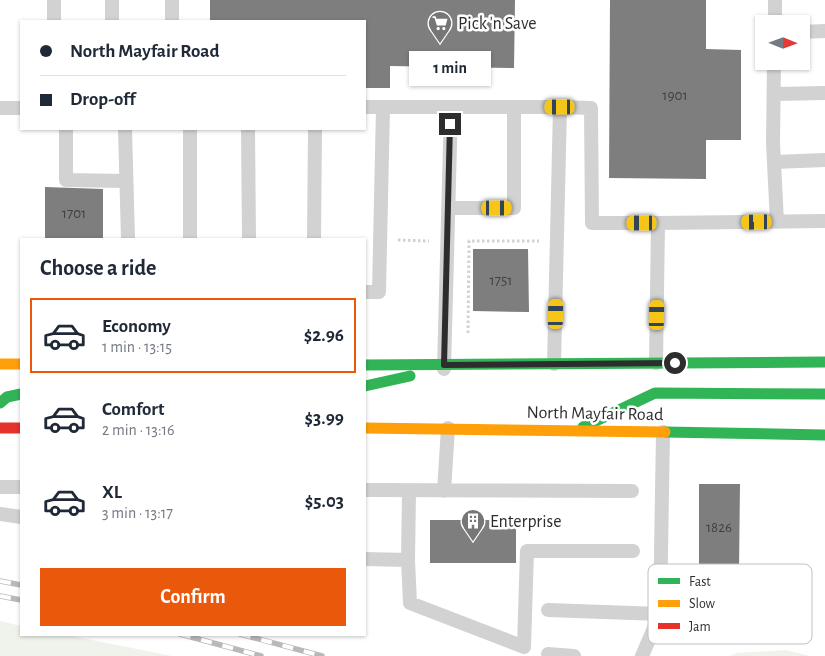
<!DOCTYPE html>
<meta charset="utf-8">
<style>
body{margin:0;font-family:"Alegreya Sans",sans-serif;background:#f2f2f3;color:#1f2937;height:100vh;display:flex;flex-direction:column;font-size:19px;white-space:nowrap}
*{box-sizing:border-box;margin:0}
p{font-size:16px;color:#747a83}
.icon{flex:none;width:28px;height:28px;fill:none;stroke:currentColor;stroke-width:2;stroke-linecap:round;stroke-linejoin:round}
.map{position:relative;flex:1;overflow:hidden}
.sheet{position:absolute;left:20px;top:238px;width:346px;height:398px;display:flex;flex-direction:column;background:#fff;border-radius:0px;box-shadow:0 1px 4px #0004}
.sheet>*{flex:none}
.hud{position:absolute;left:20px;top:20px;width:346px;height:110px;border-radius:0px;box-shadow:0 1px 4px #0004;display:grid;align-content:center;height:110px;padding:0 20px;background:#fff}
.needle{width:32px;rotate:91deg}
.tools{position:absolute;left:755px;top:15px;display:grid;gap:10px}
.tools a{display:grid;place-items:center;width:55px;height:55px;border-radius:0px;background:#fff;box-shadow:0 1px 4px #0004;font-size:25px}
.end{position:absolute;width:22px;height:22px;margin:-11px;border:6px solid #2d2d2d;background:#fff;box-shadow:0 0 0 2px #fff}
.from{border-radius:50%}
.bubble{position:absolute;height:35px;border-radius:0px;background:#fff;box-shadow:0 1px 4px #0004;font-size:16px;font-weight:700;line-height:35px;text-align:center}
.car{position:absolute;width:15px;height:30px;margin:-15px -8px;border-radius:6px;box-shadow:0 0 4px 1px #0007;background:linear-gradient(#f5c518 24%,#345 0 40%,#f5c518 0 76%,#345 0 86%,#f5c518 0)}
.hud b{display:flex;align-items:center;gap:18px;height:48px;font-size:19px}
.hud b+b{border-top:1px solid #e0e1e3}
.hud i{width:12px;height:12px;background:#1f2937}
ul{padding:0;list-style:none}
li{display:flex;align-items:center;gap:15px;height:75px;margin:0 10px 8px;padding:0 10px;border:2px solid transparent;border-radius:0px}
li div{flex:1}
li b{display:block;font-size:19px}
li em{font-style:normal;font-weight:700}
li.on{border-color:#ea580c}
li>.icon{width:45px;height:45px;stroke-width:1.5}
h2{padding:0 20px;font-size:22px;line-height:60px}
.primary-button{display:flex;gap:10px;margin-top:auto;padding:10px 20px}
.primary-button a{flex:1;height:58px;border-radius:0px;background:#ea580c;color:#fff;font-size:20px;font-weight:700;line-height:58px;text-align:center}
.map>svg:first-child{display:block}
.green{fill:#eff3ec}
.building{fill:#7e7e7e}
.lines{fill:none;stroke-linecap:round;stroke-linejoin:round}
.path{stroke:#d2d2d2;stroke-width:3;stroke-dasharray:2.5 2.5;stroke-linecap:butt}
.lane{stroke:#d2d2d2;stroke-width:14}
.fast{stroke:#30b455;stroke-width:11}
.slow{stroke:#ff9f0a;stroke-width:11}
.jam{stroke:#e5322d;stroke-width:11}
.rail-casing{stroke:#b9b9b9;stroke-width:5.5}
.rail{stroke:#fff;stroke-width:4;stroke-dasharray:11;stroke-linecap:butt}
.route{stroke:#2d2d2d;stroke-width:6}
.labels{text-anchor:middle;stroke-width:5;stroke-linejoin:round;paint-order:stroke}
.number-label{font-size:15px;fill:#414141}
.poi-label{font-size:18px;fill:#2d2d2d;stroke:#fff;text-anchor:start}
.street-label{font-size:18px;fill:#2d2d2d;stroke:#fff}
.key{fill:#fff;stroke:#c0c0c0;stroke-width:1}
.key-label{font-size:14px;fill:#2d2d2d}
</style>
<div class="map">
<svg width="825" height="656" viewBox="0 0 825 656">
<rect width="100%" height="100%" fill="#fff"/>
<path class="green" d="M 0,621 L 21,626 L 21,634 L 62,634 L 172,656 L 0,656 Z
M 786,650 L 810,656 L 730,656 L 737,653 Z"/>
<path class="building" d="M 210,0 L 515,0 L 514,68 L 390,66 L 390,88 L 365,88 L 365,21 L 210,21 Z
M 610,0 L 706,0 L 706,49 L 741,50 L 741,140 L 706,140 L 706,179 L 609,178 Z
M 45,187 L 103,189 L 103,239 L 45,239 Z
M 473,249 L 528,249 L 529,312 L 473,311 Z
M 699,484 L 740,484 L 739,570 L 699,570 Z
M 430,520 L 516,520 L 516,563 L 430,563 Z"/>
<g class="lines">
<path class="path" d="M 398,240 L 429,241
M 468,333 L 469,241 L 539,241"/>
<path class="lane" d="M 172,0 L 172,21
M 54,21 L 54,0
M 112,21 L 112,0
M 775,24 L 775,0
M 801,32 L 825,31
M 774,61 L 773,143 L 777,222
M 774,94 L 825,93
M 365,107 L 560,107 L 554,364
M 560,107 L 591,108 L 592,223 L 658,223
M 0,108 L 21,108
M 66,129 L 66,180 L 126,181
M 125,129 L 128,239
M 248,129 L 249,239
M 774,162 L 825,160
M 448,208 L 514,208 L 514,107
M 190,239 L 190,129
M 314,239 L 315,129
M 365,292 L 379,292 L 383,107
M 656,363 L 658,223 L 825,221
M 444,369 L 451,107
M 0,487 L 21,487
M 365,490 L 632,491
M 444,491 L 448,428
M 0,514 L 21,517
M 365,559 L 408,560 L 410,603 L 524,647 L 527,551 L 633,551
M 408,560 L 409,491
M 548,610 L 660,614
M 548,654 L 574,656
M 642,656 L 660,614 L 663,432"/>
<path class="fast" d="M 365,365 L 825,362
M 365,386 L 410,376
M 0,403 L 7,397 L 21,394
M 583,427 L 655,393 L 825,394
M 665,432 L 825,435"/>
<path class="slow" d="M 0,364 L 21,364
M 365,428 L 665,432"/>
<path class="jam" d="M 0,428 L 21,428"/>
<g class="rail-casing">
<path id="rail" d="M 0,581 L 21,585
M 0,596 L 21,600
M 180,634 L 261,656
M 240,634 L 322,656"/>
</g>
<use href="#rail" class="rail"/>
</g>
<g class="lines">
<path class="route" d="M 450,124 L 444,365 L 675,363"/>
</g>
<defs>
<g id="supermarket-pin" transform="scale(1.25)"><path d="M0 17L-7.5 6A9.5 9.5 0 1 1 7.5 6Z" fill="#767676" stroke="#fff"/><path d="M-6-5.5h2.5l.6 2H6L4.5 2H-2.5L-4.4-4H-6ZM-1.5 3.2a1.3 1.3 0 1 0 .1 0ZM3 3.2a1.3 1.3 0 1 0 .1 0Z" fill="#fff"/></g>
<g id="building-pin" transform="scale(1.25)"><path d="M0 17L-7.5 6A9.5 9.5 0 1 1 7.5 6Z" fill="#767676" stroke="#fff"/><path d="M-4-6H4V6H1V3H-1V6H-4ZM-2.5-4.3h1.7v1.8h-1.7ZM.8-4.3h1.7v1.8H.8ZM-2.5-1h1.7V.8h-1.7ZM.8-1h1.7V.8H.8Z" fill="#fff"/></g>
</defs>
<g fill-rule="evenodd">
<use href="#supermarket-pin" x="440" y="23"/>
<use href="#building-pin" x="473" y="521"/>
</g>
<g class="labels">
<g class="number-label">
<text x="675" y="100">1901</text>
<text x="74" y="218">1701</text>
<text x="501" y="285">1751</text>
<text x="719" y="532">1826</text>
</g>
<g class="poi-label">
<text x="458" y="29">Pick 'n Save</text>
<text x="490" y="527">Enterprise</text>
</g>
<g class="street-label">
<text transform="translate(595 413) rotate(1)" y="6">North Mayfair Road</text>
</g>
</g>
<rect x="648" y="564" width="164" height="80" rx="8" class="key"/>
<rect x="658" y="578" width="22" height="6" fill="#30b455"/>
<rect x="658" y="600" width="22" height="7" fill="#ff9f0a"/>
<rect x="658" y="623" width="22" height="6" fill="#e5322d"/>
<g class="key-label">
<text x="689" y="586">Fast</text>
<text x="689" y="608">Slow</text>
<text x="689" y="631">Jam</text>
</g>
</svg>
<div class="tools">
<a><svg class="needle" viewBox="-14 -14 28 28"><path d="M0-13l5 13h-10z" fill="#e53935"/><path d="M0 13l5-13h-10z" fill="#747a83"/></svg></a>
</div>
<i class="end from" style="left:675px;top:363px"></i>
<i class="end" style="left:450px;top:124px"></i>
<div class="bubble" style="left:409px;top:51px;width:82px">1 min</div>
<i class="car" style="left:560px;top:107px;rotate:270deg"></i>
<i class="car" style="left:497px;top:208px;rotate:90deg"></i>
<i class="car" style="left:757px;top:222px;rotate:269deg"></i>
<i class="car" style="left:642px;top:223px;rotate:270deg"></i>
<i class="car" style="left:556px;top:314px;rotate:1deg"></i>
<i class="car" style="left:657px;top:315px;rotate:1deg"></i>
<div class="hud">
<b><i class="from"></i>North Mayfair Road</b>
<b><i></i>Drop-off</b>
</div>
<section class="sheet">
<h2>Choose a ride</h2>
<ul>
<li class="on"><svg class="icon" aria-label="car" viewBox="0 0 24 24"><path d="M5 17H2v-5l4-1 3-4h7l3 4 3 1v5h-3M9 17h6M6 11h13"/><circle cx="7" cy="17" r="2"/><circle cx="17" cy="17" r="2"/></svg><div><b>Economy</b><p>1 min · 13:15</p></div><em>$2.96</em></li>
<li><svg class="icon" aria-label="car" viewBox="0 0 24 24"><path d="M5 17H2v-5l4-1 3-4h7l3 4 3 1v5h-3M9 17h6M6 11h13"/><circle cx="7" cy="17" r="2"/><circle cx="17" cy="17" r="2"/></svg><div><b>Comfort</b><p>2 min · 13:16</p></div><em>$3.99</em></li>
<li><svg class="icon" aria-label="car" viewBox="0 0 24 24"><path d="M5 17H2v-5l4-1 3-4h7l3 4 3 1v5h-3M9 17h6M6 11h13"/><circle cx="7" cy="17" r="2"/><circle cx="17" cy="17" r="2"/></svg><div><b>XL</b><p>3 min · 13:17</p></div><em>$5.03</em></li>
</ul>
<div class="primary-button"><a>Confirm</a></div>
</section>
</div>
